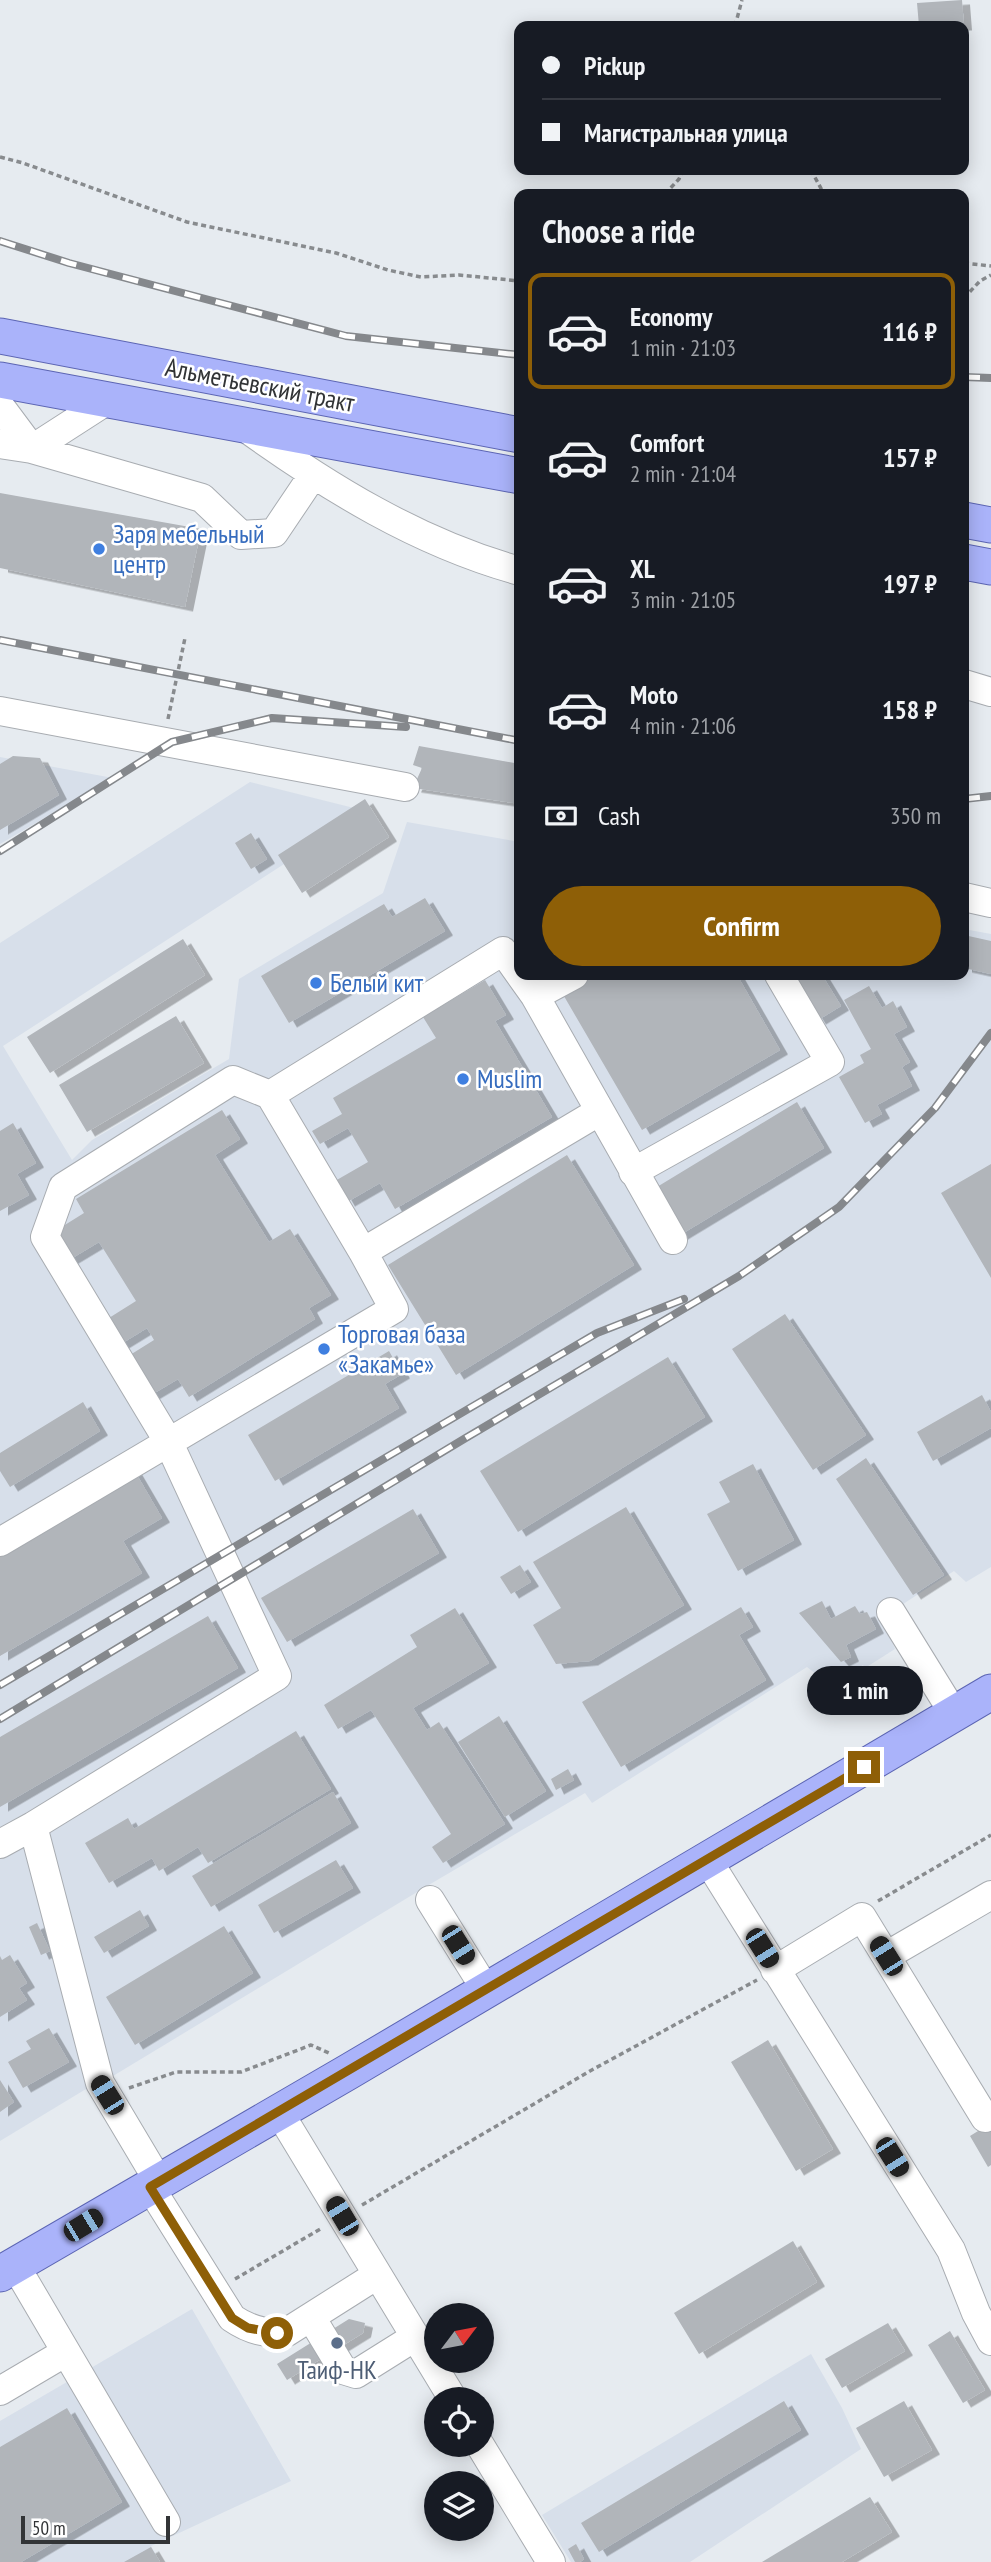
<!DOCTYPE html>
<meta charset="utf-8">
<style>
body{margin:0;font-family:"PT Sans Narrow",sans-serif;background:#20242c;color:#f1f3f6;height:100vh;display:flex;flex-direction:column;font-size:26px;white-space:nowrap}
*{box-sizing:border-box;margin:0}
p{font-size:23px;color:#9ea1a6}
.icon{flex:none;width:38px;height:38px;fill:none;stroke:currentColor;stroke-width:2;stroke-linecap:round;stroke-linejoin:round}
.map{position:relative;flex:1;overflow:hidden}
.drawer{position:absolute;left:514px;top:189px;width:455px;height:791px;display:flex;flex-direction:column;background:#171b24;border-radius:14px;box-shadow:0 4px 18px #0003}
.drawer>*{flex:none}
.hud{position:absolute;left:514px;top:21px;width:455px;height:154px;border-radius:14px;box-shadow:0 4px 18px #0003;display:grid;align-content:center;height:154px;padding:0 28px;background:#171b24}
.needle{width:46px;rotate:58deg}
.fabs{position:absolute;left:424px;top:2303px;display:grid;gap:14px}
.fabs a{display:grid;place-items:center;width:70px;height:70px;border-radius:50%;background:#171b24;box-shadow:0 4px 18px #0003;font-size:35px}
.scale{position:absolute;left:21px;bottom:18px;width:149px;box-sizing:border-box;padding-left:7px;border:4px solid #323436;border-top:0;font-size:19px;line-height:24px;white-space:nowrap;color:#323436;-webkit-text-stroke:5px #fff;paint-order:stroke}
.end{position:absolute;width:32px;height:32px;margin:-16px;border:9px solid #8e5f07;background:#fff;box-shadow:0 0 0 4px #fff}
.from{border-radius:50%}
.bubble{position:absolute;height:49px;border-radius:24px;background:#171b24;box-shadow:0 4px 18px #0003;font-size:23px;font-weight:700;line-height:49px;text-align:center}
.car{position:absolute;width:21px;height:42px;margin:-21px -10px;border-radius:9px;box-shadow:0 0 5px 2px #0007;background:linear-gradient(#222 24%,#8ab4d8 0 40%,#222 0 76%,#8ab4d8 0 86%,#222 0)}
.hud b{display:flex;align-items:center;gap:24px;height:66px;font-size:26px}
.hud b+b{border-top:2px solid #363941}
.hud i{width:18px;height:18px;background:#f1f3f6}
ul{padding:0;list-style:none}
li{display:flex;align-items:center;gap:21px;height:116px;margin:0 14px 10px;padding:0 14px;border:4px solid transparent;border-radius:14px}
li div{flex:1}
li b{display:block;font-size:26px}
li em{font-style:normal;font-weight:700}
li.current{border-color:#8e5f07}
li>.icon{width:63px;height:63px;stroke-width:1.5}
h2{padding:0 28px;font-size:32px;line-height:84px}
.pay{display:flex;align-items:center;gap:18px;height:77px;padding:0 28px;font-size:26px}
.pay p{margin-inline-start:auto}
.cta{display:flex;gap:14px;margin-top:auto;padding:14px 28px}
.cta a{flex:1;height:80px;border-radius:42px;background:#8e5f07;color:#fff;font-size:28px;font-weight:700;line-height:80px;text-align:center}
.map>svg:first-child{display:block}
.built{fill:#d7dfea}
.building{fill:#b1b5ba;filter:url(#shadow)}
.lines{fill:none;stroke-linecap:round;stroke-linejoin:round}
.minor-casing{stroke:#a8acb1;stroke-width:30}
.major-casing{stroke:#5c65b3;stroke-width:37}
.path{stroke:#888b8e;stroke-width:3.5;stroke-dasharray:5 3.5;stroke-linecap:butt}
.minor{stroke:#fff;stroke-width:28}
.major{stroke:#aab3fa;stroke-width:35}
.rail-casing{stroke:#85888c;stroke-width:8}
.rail{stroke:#fff;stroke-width:5;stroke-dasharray:16;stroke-linecap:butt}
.route{stroke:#8e5f07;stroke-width:9}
.shop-dot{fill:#3f7fe0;stroke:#fff;stroke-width:2.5}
.service-dot{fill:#5c6f8a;stroke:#fff;stroke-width:2.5}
.labels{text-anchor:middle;stroke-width:5;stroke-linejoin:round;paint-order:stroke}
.street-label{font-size:26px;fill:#323436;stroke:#fff}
.shop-label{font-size:26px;fill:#366cbe;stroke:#fff;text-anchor:start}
.service-label{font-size:26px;fill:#4e5e75;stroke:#fff}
</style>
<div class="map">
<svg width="991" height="2562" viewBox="0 0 991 2562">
<defs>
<filter id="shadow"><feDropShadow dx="8" dy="4.5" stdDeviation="0" flood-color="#0004"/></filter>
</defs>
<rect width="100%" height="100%" fill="#e6ebf0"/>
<path class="built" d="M 0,757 L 113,778 L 0,844 Z
M 250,782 L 366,811 L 3,1046 L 72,1160 L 92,1140 L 229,1059 L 239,979 L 383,893 L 407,822 L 520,842 L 520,975 L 964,975 L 964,929 L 991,934 L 991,1567 L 966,1582 L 954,1571 L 883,1617 L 895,1649 L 865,1668 L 863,1665 L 830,1685 L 807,1667 L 592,1803 L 585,1793 L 427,1886 L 113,2076 L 86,2089 L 0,2141 L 0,943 Z
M 192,2309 L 291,2481 L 151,2546 L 160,2562 L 0,2562 L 0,2421 Z
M 811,2354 L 842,2408 L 861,2449 L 690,2562 L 571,2562 L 542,2515 Z"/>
<path class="building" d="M 962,0 L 964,26 L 919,26 L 917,3 Z
M 0,493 L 201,529 L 185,607 L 0,568 Z
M 419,746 L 520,764 L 520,804 L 413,788 L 422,768 L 413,765 Z
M 13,756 L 40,758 L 59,795 L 0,830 L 0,764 Z
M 365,799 L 389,837 L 302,893 L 278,855 Z
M 251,833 L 267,859 L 251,869 L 235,843 Z
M 425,898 L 445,931 L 289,1023 L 261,976 L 384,904 L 392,917 Z
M 964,935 L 991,941 L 991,974 L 964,968 Z
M 183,939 L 205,975 L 50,1073 L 27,1037 Z
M 589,975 L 737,975 L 780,1050 L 642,1130 L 561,991 Z
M 790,975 L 822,975 L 841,1006 L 818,1020 Z
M 485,980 L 506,1015 L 495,1021 L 552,1117 L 395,1209 L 380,1183 L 347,1202 L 335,1181 L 368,1162 L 348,1128 L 320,1144 L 312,1131 L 342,1114 L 333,1098 L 436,1038 L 423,1017 Z
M 869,986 L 882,1008 L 893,1001 L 907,1027 L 894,1034 L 910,1062 L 902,1067 L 912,1086 L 877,1105 L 882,1114 L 865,1123 L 839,1077 L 864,1063 L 860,1055 L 871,1049 L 844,1000 Z
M 176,1016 L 204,1063 L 87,1132 L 59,1085 Z
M 797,1102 L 824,1148 L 680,1235 L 652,1190 Z
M 222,1110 L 240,1139 L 215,1155 L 269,1242 L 290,1229 L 331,1295 L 309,1308 L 315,1319 L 189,1397 L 178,1379 L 146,1398 L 122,1360 L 154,1340 L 147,1328 L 116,1347 L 101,1323 L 136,1301 L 99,1242 L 69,1260 L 52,1233 L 84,1213 L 76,1199 Z
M 13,1123 L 36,1163 L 17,1174 L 29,1195 L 0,1211 L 0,1131 Z
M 567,1155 L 634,1265 L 456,1375 L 388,1265 Z
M 991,1164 L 991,1278 L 941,1193 Z
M 785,1314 L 866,1435 L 813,1470 L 732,1349 Z
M 389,1351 L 402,1374 L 385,1384 L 399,1408 L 275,1481 L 248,1435 Z
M 668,1357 L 705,1417 L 518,1532 L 480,1471 Z
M 982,1395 L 991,1412 L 991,1428 L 933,1461 L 917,1432 Z
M 83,1402 L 100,1431 L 10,1487 L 0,1471 L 0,1453 Z
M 866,1458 L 944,1575 L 913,1595 L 836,1479 Z
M 753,1464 L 794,1540 L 738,1571 L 707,1514 L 730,1502 L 719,1482 Z
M 134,1470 L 162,1518 L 123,1541 L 142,1573 L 0,1656 L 0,1549 Z
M 626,1507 L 684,1605 L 590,1661 L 556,1664 L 533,1625 L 561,1608 L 533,1562 Z
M 413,1509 L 439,1553 L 287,1642 L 261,1598 Z
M 520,1565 L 531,1582 L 511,1594 L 500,1577 Z
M 822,1601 L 831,1619 L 855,1606 L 860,1614 L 867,1612 L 876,1629 L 846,1645 L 851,1657 L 841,1662 L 799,1613 Z
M 741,1607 L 753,1627 L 739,1635 L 766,1680 L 621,1767 L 582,1702 Z
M 455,1608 L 489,1663 L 413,1708 L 427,1730 L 439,1722 L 505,1824 L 443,1863 L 432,1847 L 451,1834 L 371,1710 L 338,1729 L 324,1705 L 417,1647 L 410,1635 Z
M 208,1616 L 238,1668 L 0,1807 L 0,1737 Z
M 499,1716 L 546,1791 L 505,1817 L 458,1742 Z
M 296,1731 L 331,1789 L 208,1863 L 198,1847 L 159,1871 L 152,1858 L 109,1883 L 85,1843 L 128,1818 L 134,1829 Z
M 568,1769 L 574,1780 L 556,1790 L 551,1779 Z
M 333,1792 L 351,1823 L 211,1907 L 192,1876 Z
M 336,1860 L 353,1888 L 274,1933 L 258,1905 Z
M 140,1910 L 149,1926 L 104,1953 L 94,1937 Z
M 37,1923 L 50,1951 L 41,1955 L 29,1927 Z
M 224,1926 L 253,1973 L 135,2045 L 106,1997 Z
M 10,1955 L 27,1983 L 19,1988 L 27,2000 L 0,2017 L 0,1956 L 2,1960 Z
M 49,2028 L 69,2062 L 23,2088 L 8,2062 L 31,2049 L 26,2041 Z
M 768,2040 L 833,2149 L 796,2171 L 731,2062 Z
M 0,2080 L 14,2102 L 0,2112 Z
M 991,2123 L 991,2165 L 988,2167 L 970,2136 Z
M 793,2241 L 817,2282 L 699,2354 L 674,2313 Z
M 349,2319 L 365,2323 L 363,2333 L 287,2380 L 277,2364 Z
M 888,2323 L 905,2351 L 842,2388 L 825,2359 Z
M 950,2331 L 985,2390 L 963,2403 L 928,2345 Z
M 784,2401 L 801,2430 L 599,2552 L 581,2523 Z
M 904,2401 L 932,2450 L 884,2477 L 856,2428 Z
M 67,2408 L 122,2502 L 21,2562 L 0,2562 L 0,2447 Z
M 870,2497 L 892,2532 L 842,2562 L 762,2562 Z
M 576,2544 L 584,2559 L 580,2562 L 575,2562 L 568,2549 Z
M 151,2547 L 160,2562 L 124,2562 Z"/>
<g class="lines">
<g class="minor-casing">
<path id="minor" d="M 0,406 L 32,449 L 108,400
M 243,426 C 328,487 418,543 520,571
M 0,444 L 32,449 L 202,498 L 241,535 L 274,533 L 313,475
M 964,684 L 991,692
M 0,711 L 405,787
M 964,897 L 991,903
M 600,1111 L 673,1240
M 633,1172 L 830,1062 L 779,975
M 363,1252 L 270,1095 L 503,951 L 535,996
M 0,1542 L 394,1309 L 363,1252 L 600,1111 L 535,996 L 574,975
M 891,1612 L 954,1714
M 0,1844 L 33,1826
M 707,1859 L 951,2250 L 976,2313 L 991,2341
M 430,1900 L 486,1990
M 886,1956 L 991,1895
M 775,1970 L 862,1917 L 985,2118
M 279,2112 L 453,2399
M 159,2182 L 100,2083 L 33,1826 L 277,1676 L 168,1441 L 45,1237 L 63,1187 L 233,1080 L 270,1095
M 150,2187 L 232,2318 C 248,2329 266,2335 287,2332 L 377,2275
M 15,2265 L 166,2522
M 311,2317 L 343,2370 L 356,2374 L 415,2337
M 0,2391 L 66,2352
M 480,2445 L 551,2562"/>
</g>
<g class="major-casing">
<path id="major" d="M 0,336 L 520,435
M 0,380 L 520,476
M 964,520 L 991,525
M 964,562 L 991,567
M 0,2274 L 348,2072 L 991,1692"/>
</g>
<path class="path" d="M 735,26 L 742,0
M 0,157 L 23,163 L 187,222 L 336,253 L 388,270 L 421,277 L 459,275 L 520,281
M 811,170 L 824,194
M 665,194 L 679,179 L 683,170
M 964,263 L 991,266
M 964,298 L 980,281 L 991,275
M 168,719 L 185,638
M 878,1901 L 991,1835
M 129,2088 L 176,2072 L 241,2072 L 311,2045 L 329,2053
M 362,2205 L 590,2071 L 757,1980
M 235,2279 L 322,2228"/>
<use href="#minor" class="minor"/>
<use href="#major" class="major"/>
<g class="rail-casing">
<path id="rail" d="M 0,241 L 69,263 L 346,336 L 520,355
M 964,377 L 991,378
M 0,640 L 520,741
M 964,799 L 991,796
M 0,851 L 172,742 L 272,718 L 406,727
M 0,1685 L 597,1333 L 684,1299
M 0,1719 L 464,1439 L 739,1276 L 839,1207 L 935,1108 L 991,1033"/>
</g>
<use href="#rail" class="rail"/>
</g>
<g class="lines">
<path class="route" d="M 277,2333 L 248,2328 L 232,2318 L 150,2187 L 864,1767"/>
</g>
<g class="shop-dot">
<circle cx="99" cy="549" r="7"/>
<circle cx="316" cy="983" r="7"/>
<circle cx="463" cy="1079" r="7"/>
<circle cx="324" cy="1349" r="7"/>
</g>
<circle class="service-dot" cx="337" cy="2343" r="7"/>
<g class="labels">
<g class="street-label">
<text transform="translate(260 385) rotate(11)" y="9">Альметьевский тракт</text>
</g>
<g class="shop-label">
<text x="113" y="543">Заря мебельный<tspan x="113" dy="30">центр</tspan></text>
<text x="330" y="992">Белый кит</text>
<text x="477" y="1088">Muslim</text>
<text x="338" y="1343">Торговая база<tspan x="338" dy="30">«Закамье»</tspan></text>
</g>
<g class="service-label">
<text x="337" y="2379">Таиф-НК</text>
</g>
</g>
</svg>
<div class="fabs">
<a><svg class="needle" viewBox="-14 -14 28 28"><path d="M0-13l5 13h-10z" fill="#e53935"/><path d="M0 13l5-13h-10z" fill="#9ea1a6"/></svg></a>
<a><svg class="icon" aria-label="locate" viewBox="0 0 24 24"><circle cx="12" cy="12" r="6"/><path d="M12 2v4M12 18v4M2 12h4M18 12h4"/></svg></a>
<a><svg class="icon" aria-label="layers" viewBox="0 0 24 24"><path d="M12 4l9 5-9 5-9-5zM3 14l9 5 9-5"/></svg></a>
</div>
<div class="scale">50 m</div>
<i class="end from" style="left:277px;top:2333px"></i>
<i class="end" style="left:864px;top:1767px"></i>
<div class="bubble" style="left:807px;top:1666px;width:116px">1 min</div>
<i class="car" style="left:458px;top:1945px;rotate:148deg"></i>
<i class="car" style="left:762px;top:1948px;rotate:148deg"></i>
<i class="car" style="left:886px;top:1956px;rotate:328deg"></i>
<i class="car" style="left:107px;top:2095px;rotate:328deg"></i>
<i class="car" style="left:892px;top:2157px;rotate:148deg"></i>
<i class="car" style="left:342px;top:2216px;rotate:329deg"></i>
<i class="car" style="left:83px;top:2225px;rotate:59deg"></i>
<div class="hud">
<b><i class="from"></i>Pickup</b>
<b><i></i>Магистральная улица</b>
</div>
<section class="drawer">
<h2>Choose a ride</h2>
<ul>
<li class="current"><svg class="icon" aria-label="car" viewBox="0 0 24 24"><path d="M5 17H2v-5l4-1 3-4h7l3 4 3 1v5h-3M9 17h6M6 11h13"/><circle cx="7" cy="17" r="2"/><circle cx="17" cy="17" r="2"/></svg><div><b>Economy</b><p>1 min · 21:03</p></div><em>116 ₽</em></li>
<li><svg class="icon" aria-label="car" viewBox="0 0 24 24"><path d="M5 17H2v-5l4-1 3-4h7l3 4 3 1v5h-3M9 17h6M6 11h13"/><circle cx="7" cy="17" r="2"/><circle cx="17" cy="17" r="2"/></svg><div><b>Comfort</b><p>2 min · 21:04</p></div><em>157 ₽</em></li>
<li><svg class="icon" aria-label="car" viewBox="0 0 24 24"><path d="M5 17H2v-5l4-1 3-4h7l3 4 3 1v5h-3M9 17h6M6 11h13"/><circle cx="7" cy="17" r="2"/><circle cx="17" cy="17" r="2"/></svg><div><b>XL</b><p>3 min · 21:05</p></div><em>197 ₽</em></li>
<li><svg class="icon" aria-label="car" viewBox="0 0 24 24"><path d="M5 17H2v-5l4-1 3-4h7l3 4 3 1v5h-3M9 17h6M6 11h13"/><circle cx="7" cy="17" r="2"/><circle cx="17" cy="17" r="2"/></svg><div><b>Moto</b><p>4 min · 21:06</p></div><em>158 ₽</em></li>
</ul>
<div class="pay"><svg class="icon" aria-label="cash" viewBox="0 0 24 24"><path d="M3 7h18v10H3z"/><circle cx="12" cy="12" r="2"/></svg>Cash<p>350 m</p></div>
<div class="cta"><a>Confirm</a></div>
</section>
</div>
